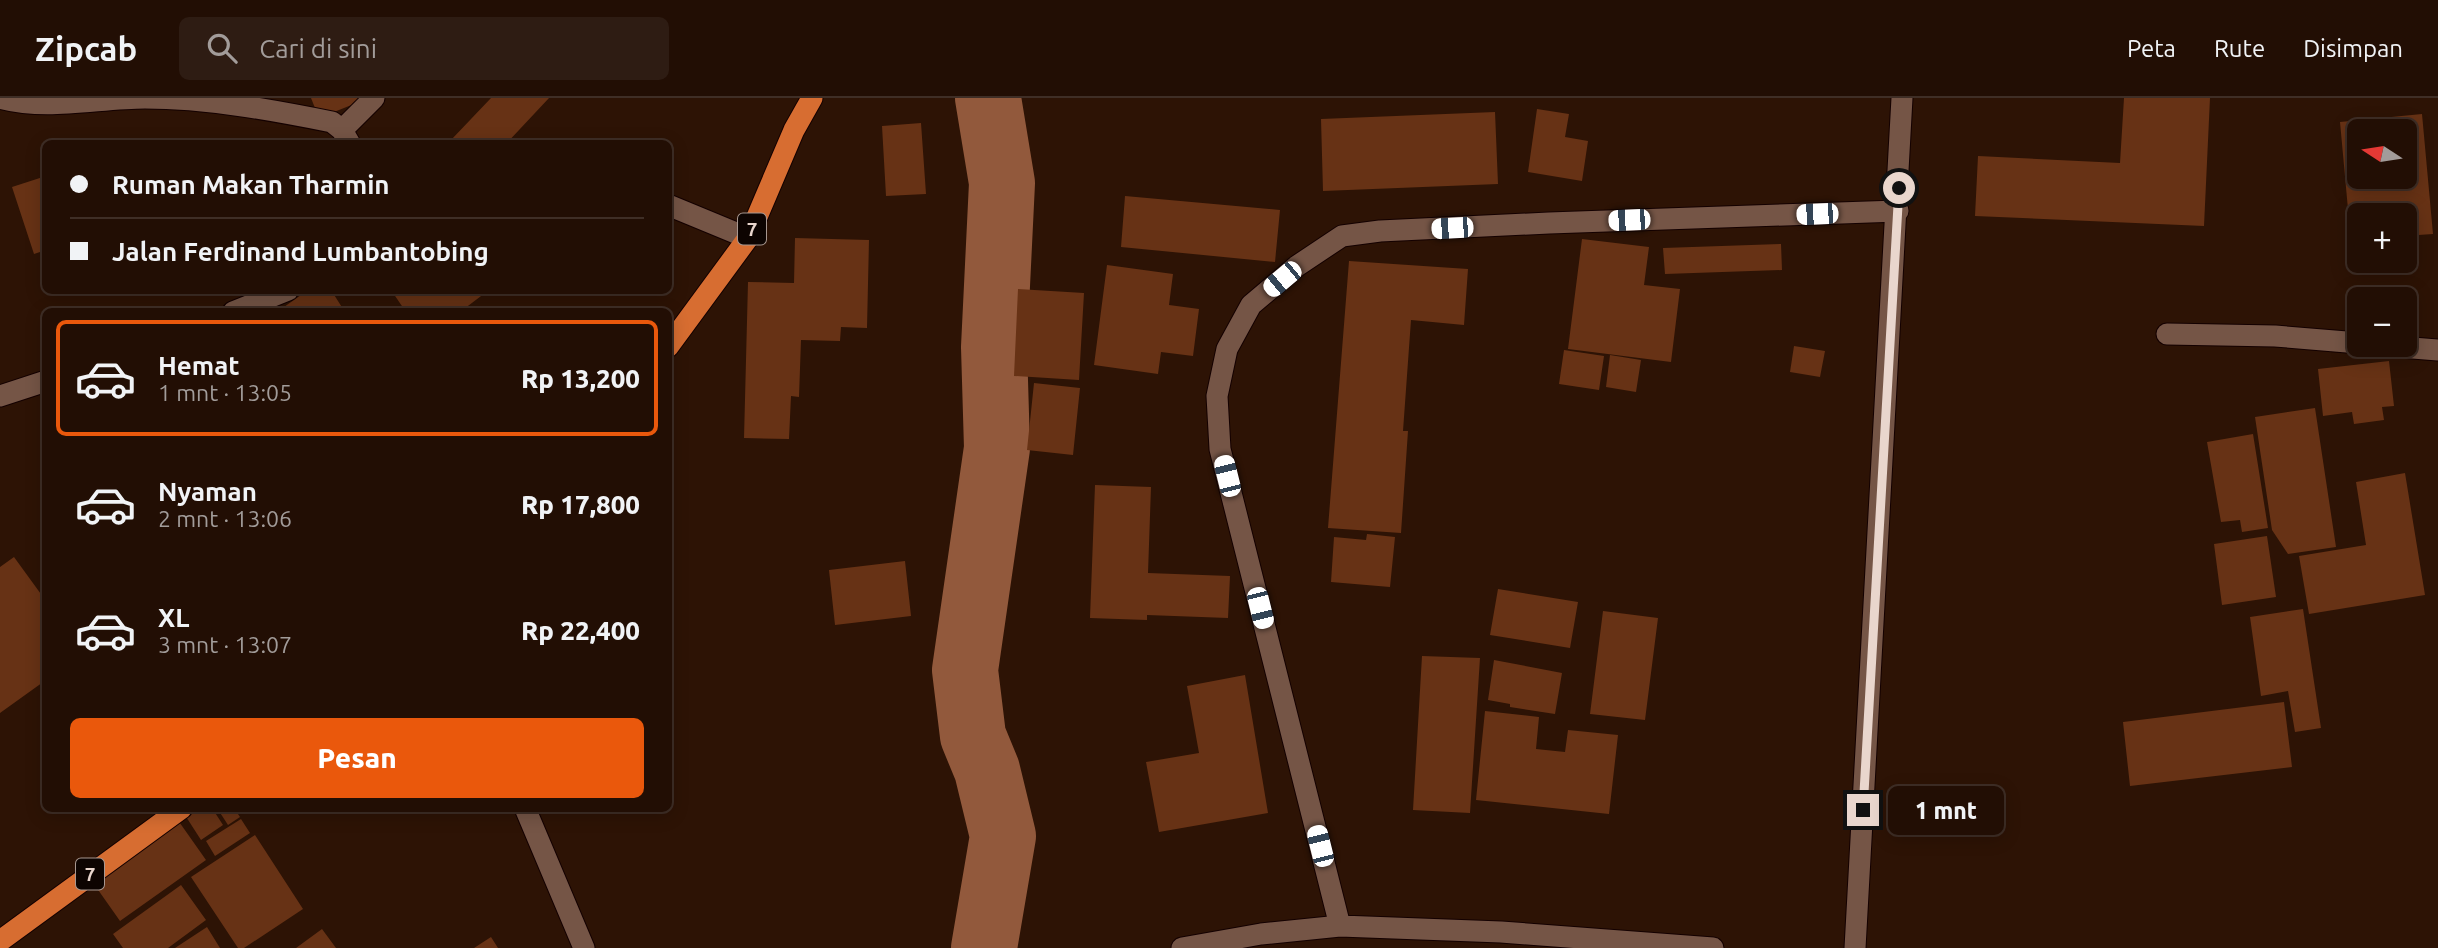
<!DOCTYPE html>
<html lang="id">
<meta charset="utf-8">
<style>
body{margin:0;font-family:Ubuntu,sans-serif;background:#2e1c13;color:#f1f3f6;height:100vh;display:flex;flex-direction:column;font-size:26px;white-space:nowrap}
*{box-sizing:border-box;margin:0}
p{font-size:23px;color:#a29c9a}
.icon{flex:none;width:38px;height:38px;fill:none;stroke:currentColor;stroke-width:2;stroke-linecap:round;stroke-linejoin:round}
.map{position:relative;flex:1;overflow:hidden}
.panel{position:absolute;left:42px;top:210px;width:630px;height:504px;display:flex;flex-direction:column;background:#220e04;border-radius:10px;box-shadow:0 4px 18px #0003,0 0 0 2px #3f2e26}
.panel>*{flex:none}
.guide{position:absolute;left:42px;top:42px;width:630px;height:154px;border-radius:10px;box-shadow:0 4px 18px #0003,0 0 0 2px #3f2e26;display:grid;align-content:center;height:154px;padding:0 28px;background:#220e04}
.needle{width:46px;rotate:282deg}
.tools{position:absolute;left:2347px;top:21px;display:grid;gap:14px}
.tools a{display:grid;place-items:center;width:70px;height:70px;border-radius:10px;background:#220e04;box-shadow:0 4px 18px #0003,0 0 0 2px #3f2e26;font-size:35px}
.end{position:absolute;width:32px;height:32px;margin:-16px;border:9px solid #e9d6cd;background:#111;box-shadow:0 0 0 4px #111}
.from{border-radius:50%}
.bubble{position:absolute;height:49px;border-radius:10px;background:#220e04;box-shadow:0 4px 18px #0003,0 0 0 2px #3f2e26;font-size:23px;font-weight:800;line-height:49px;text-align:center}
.car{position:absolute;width:21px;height:42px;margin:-21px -10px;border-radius:9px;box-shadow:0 0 5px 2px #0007;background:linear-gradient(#fff 24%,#345 0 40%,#fff 0 76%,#345 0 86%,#fff 0)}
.guide b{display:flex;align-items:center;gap:24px;height:66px;font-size:26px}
.guide b+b{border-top:2px solid #3f2e26}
.guide i{width:18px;height:18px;background:#f1f3f6}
ul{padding:12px 0 0;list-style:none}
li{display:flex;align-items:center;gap:21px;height:116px;margin:0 14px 10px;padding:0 14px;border:4px solid transparent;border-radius:10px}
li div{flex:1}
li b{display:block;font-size:26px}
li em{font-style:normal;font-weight:800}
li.selected{border-color:#ea580c}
li>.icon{width:63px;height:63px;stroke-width:1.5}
.action{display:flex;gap:14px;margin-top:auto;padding:14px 28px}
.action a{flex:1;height:80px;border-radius:10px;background:#ea580c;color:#fff;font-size:28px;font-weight:800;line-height:80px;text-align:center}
header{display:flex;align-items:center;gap:42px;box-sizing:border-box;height:98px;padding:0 35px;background:#220e04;border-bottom:2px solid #3f2e26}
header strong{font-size:33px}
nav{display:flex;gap:38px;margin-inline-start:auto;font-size:24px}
.search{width:490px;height:63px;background:#2e1c13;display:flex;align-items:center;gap:18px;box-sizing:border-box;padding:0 24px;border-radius:10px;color:#a29c9a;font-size:26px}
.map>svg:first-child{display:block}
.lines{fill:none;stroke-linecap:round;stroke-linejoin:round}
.river{stroke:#92593c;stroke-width:66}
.building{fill:#673215;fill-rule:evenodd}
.minor-casing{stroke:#140100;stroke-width:23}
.highway-casing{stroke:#140100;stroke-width:23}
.minor{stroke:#755546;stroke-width:21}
.highway{stroke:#d76d31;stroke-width:21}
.route{stroke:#e9d6cd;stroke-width:9}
.labels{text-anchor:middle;stroke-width:5;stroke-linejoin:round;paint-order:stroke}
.shield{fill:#0d0401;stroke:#a79790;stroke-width:2}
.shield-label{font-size:19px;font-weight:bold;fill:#e9d6cd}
</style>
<header>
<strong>Zipcab</strong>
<div class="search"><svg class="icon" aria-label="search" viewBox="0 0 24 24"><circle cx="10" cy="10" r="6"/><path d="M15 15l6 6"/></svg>Cari di sini</div>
<nav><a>Peta</a><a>Rute</a><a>Disimpan</a></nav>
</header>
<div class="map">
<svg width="2438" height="850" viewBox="0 0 2438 850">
<rect width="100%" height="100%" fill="#2d1305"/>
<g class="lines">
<path class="river" d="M 984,850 L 1003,738 L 987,672 L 973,638 L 965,572 L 997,350 L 994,249 L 1002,85 L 988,0"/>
</g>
<path class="building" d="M 311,0 L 358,0 L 359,4 L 319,20 Z
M 491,0 L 549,0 L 506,46 L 454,46 L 451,42 Z
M 2124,0 L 2210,0 L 2204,128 L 1975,118 L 1978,58 L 2120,65 Z
M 1537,11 L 1569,16 L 1565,39 L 1588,43 L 1582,83 L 1528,74 Z
M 1495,14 L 1498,86 L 1323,93 L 1321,21 Z
M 2422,16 L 2433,136 L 2404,138 L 2404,117 L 2359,117 L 2359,143 L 2351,144 L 2340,24 ZM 2359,33 L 2404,33 L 2404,79 L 2359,79 Z
M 921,25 L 926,96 L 886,98 L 882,28 Z
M 46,78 L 46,152 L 34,156 L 12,89 Z
M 1125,98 L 1280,112 L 1275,164 L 1121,149 Z
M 795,140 L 869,142 L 867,230 L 841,229 L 840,243 L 801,242 L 799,299 L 791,298 L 789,341 L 744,340 L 748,184 L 794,185 Z
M 1582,141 L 1649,149 L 1644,187 L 1680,191 L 1671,264 L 1568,251 Z
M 1781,146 L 1782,172 L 1665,176 L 1663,150 Z
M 1349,163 L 1468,171 L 1464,227 L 1411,222 L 1403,333 L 1408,333 L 1401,435 L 1328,430 Z
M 1107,167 L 1173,176 L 1169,207 L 1199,211 L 1193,258 L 1161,254 L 1158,276 L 1094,267 Z
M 1018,191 L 1084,195 L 1079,282 L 1014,278 Z
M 308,192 L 331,192 L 345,214 L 277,214 Z
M 391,192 L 489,192 L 460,214 L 406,214 Z
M 1794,248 L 1825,253 L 1820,279 L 1790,274 Z
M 1564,252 L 1604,258 L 1599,292 L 1559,286 Z
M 1610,257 L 1641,262 L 1636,294 L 1606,289 Z
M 2389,263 L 2394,308 L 2382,309 L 2384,322 L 2354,326 L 2352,314 L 2323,318 L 2318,271 Z
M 1034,285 L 1080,290 L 1073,357 L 1027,352 Z
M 2315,310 L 2336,449 L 2288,456 L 2272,432 L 2255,319 Z
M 2253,336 L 2268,430 L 2242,434 L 2240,422 L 2221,424 L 2207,344 Z
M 2405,375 L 2425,497 L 2309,516 L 2299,458 L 2366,447 L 2356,384 Z
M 1095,387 L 1151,389 L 1148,475 L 1230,478 L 1228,520 L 1147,517 L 1147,522 L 1090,520 Z
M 1367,436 L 1395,439 L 1390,489 L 1331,484 L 1334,439 L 1366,442 Z
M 2267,438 L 2276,499 L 2222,507 L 2214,446 Z
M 14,459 L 46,503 L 46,582 L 0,615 L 0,469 Z
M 905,463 L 911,518 L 835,527 L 829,472 Z
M 1498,491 L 1578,504 L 1570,550 L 1490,537 Z
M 2303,511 L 2321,630 L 2295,634 L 2288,593 L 2261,598 L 2250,519 Z
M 1603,513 L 1658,520 L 1645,622 L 1590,616 Z
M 1422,558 L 1480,560 L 1470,715 L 1413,712 Z
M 1494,562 L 1562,575 L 1555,616 L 1510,609 L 1510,606 L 1488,602 Z
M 1245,577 L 1268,715 L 1159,734 L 1146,664 L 1199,655 L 1187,588 Z
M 2284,604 L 2292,669 L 2130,688 L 2123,624 Z
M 1485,613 L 1539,619 L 1536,651 L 1565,654 L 1568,632 L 1618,637 L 1609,716 L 1476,702 Z
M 188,710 L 212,710 L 223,727 L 201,742 L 183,714 Z
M 217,710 L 234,710 L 240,719 L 228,727 Z
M 175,718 L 206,762 L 120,823 L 89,779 Z
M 241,721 L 250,735 L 215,758 L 206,743 Z
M 255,737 L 303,811 L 244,850 L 238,850 L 191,779 Z
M 181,787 L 206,822 L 168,850 L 123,850 L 113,836 Z
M 207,829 L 220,850 L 175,850 Z
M 322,831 L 336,850 L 296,850 Z
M 491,839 L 498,850 L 474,850 Z"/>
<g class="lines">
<g class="minor-casing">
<path id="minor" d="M 0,0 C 46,13 98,0 145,0 C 207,0 272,12 332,24 L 342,32 L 350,46
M 342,32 L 374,0
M 668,107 L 748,140
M 233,214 L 288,192
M 2167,236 L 2275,238 L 2359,245
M 2375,247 L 2438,252
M 0,298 L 46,283
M 525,710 L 584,850
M 1340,828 L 1220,351 L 1217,298 L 1227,251 L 1251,207 L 1297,168 L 1342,138 L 1380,133 L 1549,125 L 1898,113
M 1182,850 L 1261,836 L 1340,828 L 1501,834 L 1713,850
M 1855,850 L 1902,0"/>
</g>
<g class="highway-casing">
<path id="highway" d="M 668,249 L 748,140 L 794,32 L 812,0
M 0,843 L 182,710"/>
</g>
<use href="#minor" class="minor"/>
<use href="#highway" class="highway"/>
</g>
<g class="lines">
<path class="route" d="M 1863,712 L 1899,90"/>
</g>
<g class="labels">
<g class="shield">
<rect x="738" y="115.5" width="28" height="31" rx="5"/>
<rect x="76" y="760.5" width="28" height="31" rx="5"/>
</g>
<g class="shield-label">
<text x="752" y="138">7</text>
<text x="90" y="783">7</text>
</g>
</g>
</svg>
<div class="tools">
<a><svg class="needle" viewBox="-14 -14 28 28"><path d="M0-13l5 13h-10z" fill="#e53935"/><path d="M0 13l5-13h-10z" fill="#a29c9a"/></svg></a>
<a>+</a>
<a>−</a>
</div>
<i class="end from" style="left:1899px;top:90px"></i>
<i class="end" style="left:1863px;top:712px"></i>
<div class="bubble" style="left:1888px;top:688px;width:116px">1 mnt</div>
<i class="car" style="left:1817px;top:116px;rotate:268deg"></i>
<i class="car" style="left:1629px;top:122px;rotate:268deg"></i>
<i class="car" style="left:1452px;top:130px;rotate:267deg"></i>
<i class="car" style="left:1282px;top:181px;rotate:230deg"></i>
<i class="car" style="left:1227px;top:378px;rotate:346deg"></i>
<i class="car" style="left:1260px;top:510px;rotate:166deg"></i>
<i class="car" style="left:1320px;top:748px;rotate:346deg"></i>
<div class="guide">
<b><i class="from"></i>Ruman Makan Tharmin</b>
<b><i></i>Jalan Ferdinand Lumbantobing</b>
</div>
<section class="panel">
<ul>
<li class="selected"><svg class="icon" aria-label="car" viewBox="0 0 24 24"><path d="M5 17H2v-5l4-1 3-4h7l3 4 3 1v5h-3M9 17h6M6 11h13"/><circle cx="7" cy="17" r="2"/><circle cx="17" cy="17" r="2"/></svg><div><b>Hemat</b><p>1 mnt · 13:05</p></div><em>Rp 13,200</em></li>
<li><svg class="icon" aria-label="car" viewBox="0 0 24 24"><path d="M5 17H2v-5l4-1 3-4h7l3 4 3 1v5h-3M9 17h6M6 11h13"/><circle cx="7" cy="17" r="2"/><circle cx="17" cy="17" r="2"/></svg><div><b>Nyaman</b><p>2 mnt · 13:06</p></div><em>Rp 17,800</em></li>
<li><svg class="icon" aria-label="car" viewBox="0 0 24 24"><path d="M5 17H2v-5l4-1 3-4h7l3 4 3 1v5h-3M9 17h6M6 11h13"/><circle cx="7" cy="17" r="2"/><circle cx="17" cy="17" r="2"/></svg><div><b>XL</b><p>3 mnt · 13:07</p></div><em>Rp 22,400</em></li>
</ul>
<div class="action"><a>Pesan</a></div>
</section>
</div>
